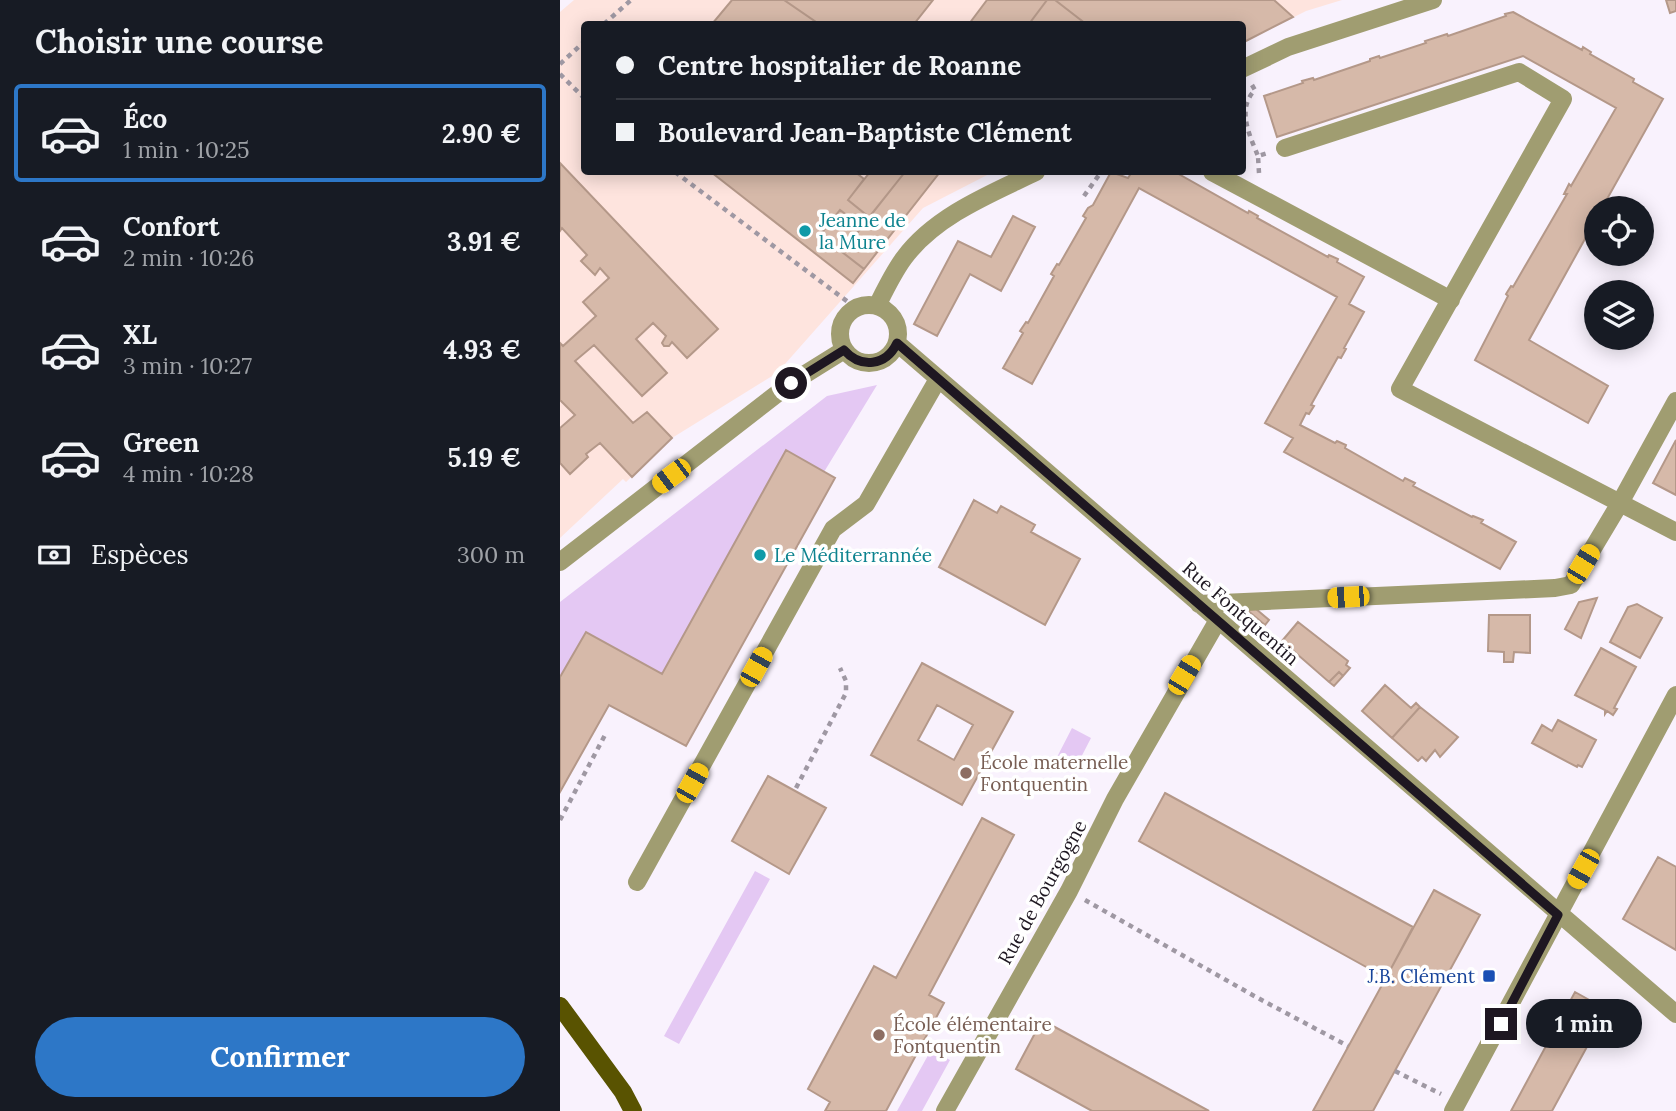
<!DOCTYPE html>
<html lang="fr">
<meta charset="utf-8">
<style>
body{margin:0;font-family:Lora,serif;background:#242831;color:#f1f3f6;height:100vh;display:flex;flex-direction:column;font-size:26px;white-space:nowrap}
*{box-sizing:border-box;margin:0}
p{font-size:23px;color:#9ea1a6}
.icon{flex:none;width:38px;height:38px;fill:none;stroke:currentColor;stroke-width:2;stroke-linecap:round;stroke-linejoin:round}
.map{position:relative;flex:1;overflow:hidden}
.details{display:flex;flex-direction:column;background:#171b24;width:560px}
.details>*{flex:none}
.guide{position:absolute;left:21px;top:21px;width:665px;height:154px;border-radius:7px;box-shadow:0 4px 18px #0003;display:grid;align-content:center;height:154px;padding:0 35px;background:#171b24}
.fabs{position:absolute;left:1024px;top:196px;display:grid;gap:14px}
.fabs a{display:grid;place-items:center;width:70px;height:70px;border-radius:50%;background:#171b24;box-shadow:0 4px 18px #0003;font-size:35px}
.end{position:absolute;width:32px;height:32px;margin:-16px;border:9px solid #1e1721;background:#fff;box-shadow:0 0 0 4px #fff}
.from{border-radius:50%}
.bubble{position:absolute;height:49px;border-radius:24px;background:#171b24;box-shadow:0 4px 18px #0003;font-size:23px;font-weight:700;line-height:49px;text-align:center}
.car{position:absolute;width:21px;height:42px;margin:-21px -10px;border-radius:9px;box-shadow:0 0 5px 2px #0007;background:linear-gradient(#f5c518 24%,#345 0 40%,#f5c518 0 76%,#345 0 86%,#f5c518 0)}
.guide b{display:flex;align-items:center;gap:24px;height:66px;font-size:26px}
.guide b+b{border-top:2px solid #363941}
.guide i{width:18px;height:18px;background:#f1f3f6}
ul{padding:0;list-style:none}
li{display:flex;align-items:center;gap:21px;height:98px;margin:0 14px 10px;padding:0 21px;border:4px solid transparent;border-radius:7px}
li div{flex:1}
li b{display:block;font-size:26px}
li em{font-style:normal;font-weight:700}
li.current{border-color:#2d77c7}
li>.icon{width:63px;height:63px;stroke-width:1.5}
h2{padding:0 35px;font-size:32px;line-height:84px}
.pay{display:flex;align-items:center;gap:18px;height:77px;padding:0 35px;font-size:26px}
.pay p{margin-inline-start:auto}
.action{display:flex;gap:14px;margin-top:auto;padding:14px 35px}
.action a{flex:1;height:80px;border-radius:42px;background:#2d77c7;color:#fff;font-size:28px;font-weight:700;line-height:80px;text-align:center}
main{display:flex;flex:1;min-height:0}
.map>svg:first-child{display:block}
.medical{fill:#fee4de}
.green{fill:#e4c8f3}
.building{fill:#d6b9a9;stroke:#b49889;stroke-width:2;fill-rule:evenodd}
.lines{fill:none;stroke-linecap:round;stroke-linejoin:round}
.path{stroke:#9f98a3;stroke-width:4.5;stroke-dasharray:5 5;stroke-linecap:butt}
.minor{stroke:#a09d71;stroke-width:18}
.major{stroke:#595301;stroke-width:18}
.route{stroke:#1e1721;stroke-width:9}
.culture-dot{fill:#0f9aa8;stroke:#fff;stroke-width:2.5}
.education-dot{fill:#8d6e63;stroke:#fff;stroke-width:2.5}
.transit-dot{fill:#1a4fb4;stroke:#fff;stroke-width:2.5}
.labels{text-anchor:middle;stroke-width:7;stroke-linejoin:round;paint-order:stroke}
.culture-label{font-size:19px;fill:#0d838f;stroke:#fff;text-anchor:start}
.street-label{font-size:19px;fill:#1e1721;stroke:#fff}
.education-label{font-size:19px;fill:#785e54;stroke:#fff;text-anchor:start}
.transit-label{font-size:19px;fill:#164399;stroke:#fff;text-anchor:end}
</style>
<main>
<section class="details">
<h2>Choisir une course</h2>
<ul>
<li class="current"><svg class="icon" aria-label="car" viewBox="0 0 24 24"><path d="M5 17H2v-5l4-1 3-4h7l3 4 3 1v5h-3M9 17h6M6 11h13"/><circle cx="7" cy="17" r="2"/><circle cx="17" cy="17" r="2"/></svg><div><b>Éco</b><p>1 min · 10:25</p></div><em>2.90 €</em></li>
<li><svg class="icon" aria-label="car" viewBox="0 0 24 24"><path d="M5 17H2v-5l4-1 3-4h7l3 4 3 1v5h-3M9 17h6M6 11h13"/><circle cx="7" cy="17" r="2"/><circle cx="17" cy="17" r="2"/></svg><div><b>Confort</b><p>2 min · 10:26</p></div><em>3.91 €</em></li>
<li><svg class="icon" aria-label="car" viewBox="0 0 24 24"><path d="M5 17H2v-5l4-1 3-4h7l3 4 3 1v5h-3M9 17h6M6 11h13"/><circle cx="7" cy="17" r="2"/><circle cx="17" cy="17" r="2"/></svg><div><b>XL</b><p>3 min · 10:27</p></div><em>4.93 €</em></li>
<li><svg class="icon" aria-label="car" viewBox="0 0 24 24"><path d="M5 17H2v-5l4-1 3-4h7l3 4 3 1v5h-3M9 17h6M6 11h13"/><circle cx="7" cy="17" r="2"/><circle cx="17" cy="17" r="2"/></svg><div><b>Green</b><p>4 min · 10:28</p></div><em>5.19 €</em></li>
</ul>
<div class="pay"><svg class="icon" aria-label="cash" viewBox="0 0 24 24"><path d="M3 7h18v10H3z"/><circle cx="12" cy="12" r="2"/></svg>Espèces<p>300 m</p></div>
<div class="action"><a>Confirmer</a></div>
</section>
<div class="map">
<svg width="1116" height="1111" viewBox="0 0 1116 1111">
<rect width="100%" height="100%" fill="#f9f2fd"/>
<path class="medical" d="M 14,0 L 782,0 L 746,11 L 683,43 L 682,24 L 24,24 L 24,172 L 433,172 L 363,208 L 217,373 L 112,438 L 66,482 L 63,479 L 0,538 L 0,12 Z"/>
<path class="green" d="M 317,385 L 264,472 L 226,450 L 102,674 L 26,632 L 0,677 L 0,602 L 267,396 Z
M 512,728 L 531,738 L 514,771 L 495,761 Z
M 195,871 L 210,879 L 119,1044 L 104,1036 Z
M 371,1050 L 390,1060 L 362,1111 L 337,1111 Z"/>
<path class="building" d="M 172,0 L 224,0 L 259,24 L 152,24 Z
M 224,0 L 373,0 L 354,24 L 259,24 Z
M 427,0 L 487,0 L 469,24 L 409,24 Z
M 487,0 L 495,0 L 526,24 L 469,24 Z
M 495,0 L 714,0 L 733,17 L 682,43 L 682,24 L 526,24 Z
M 1106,0 L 1116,0 L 1116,11 L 1110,13 Z
M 953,12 L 1022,50 L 1023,47 L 1031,52 L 1030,54 L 1074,79 L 1073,82 L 1103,99 L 1042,208 L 1036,208 L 1036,219 L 969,340 L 1048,386 L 1028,423 L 915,360 L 948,296 L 946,294 L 951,286 L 953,287 L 1007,194 L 1004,194 L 1009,184 L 1011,186 L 1056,108 L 963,56 L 717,137 L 704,96 L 743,83 L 742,81 L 753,78 L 754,80 L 810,61 L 810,59 L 819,56 L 820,58 L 866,43 L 865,41 L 887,34 L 888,36 L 946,16 L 945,14 Z
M 0,163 L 158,329 L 127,358 L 112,342 L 109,346 L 104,346 L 102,343 L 106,336 L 93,323 L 76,339 L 107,373 L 82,396 L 34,345 L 15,361 L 73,423 L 87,412 L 112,438 L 72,477 L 40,443 L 26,454 L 28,457 L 10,474 L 0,463 L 0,428 L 15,415 L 0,400 L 0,343 L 3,346 L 36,316 L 23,302 L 49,278 L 40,268 L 35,275 L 21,261 L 27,255 L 2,228 L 0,231 Z
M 151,172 L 295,172 L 304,179 L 288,200 L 309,217 L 302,227 L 280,210 L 260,235 L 304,269 L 293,283 Z
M 310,172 L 345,172 L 309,217 L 288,200 Z
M 345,172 L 380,172 L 304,269 L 282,252 Z
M 551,172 L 568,178 L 572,172 L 618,172 L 617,173 L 688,213 L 689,211 L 698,216 L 697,218 L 768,257 L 769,255 L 778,259 L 777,262 L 804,277 L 789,304 L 804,312 L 784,348 L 786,349 L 781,358 L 778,357 L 751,405 L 754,406 L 749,414 L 746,413 L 740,425 L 775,443 L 777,441 L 786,445 L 785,448 L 843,481 L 845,478 L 855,483 L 853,486 L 912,517 L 913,516 L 923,520 L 921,523 L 956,542 L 940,569 L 724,452 L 733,438 L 705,423 L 777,297 L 579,188 L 472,384 L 443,368 L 463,333 L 460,331 L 466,322 L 468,323 L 494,276 L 491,274 L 497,264 L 499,265 L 526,218 L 523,216 L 528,208 L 533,205 Z
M 280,210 L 302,227 L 282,252 L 260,235 Z
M 453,216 L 475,227 L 441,291 L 410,274 L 377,336 L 354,324 L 398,241 L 431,257 Z
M 1116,440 L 1116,495 L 1093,483 Z
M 226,450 L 275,478 L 126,746 L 49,705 L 0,792 L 0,677 L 26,632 L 102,674 Z
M 414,500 L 437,513 L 441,506 L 475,525 L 471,532 L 520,559 L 485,625 L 379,567 Z
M 1037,598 L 1021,638 L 1005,629 L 1019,602 Z
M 1077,604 L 1102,618 L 1080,658 L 1050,642 L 1068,607 Z
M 696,609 L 709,620 L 705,625 L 687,610 Z
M 929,615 L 970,615 L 970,653 L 954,652 L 953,662 L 944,662 L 944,652 L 928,651 Z
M 738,622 L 788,661 L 786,665 L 790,668 L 783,676 L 779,672 L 769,682 L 722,641 Z
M 1041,648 L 1076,667 L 1054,708 L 1057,709 L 1053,715 L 1047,711 L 1045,714 L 1045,710 L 1015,695 Z
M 362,663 L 453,712 L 402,805 L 311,755 ZM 377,705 L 413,725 L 394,760 L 358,740 Z
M 779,672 L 783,676 L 774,686 L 769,682 Z
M 825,685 L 851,708 L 856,703 L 860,707 L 832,738 L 802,711 Z
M 860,707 L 898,737 L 880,757 L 875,750 L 866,761 L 862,757 L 858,761 L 832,738 Z
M 998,720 L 1036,740 L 1022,767 L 1018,765 L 1017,767 L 972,743 L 982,725 L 992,731 Z
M 208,776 L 266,808 L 229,874 L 172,841 Z
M 605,793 L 853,927 L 826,978 L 579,841 Z
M 422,818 L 454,835 L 369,995 L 384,1003 L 326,1111 L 265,1111 L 270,1102 L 248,1089 L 314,966 L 336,978 Z
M 1098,857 L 1116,867 L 1116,950 L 1063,919 Z
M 874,890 L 920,915 L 813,1111 L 753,1111 Z
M 1015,992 L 1047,1010 L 992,1111 L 951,1111 Z
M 482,1020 L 649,1111 L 532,1111 L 456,1069 Z"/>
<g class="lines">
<path class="path" d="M 44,24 L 71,0
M 0,64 L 24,42
M 0,74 L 24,98
M 692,85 L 695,90 C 676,109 690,136 698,156
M 115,172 L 296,308
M 699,173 L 698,156 L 708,153
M 524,196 L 541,172
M 236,788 L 286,693 L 286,681 L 280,668
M 0,820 L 45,735
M 525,900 L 696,997 L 788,1046
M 835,1071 L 881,1094"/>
<path class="minor" d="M 682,69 L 728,47 L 873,0
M 725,148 L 959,72 L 1003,99 L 840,389 L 1116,532
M 652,172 L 891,300
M280 334a29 29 0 1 1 58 0a29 29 0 1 1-58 0Z
M 317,306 C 325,290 333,273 344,258 C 375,216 430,194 476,172
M 337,343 L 1116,1014
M 0,562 L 231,383 L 284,350
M 639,604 L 995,588 L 1011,585 L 1060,503 L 1116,401
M 77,882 L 273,529 L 306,504 L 378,379
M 385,1111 L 509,891 L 555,799 L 658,620
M 893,1111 L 1116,695"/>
<path class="major" d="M 0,1006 L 63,1092 L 73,1111"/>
</g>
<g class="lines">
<path class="route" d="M 231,383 L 284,350 C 301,369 326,366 337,343 L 998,915 L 941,1024"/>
</g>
<g class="culture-dot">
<circle cx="245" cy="231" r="7"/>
<circle cx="200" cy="555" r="7"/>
</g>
<g class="education-dot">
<circle cx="406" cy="773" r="7"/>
<circle cx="319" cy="1035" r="7"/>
</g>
<rect class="transit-dot" x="922" y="969" width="14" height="14" rx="3.5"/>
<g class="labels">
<g class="culture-label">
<text x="259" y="227">Jeanne de<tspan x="259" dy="22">la Mure</tspan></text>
<text x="214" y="562">Le Méditerrannée</text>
</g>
<g class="street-label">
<text transform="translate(681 613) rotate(41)" y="7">Rue Fontquentin</text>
<text transform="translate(482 892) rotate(-61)" y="7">Rue de Bourgogne</text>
</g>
<g class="education-label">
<text x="420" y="769">École maternelle<tspan x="420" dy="22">Fontquentin</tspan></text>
<text x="333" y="1031">École élémentaire<tspan x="333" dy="22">Fontquentin</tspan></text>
</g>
<g class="transit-label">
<text x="915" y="983">J.B. Clément</text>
</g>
</g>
</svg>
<div class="fabs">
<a><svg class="icon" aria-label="locate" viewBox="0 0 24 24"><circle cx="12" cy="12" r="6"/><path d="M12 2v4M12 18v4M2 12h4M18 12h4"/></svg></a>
<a><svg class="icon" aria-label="layers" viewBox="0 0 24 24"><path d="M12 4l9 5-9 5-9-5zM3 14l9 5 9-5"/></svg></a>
</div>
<i class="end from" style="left:231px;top:383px"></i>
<i class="end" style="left:941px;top:1024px"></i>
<div class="bubble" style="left:966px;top:999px;width:116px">1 min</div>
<i class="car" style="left:111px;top:476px;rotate:233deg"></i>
<i class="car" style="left:1023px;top:564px;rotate:31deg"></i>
<i class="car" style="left:788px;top:597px;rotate:267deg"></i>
<i class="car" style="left:196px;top:667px;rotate:29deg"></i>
<i class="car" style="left:624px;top:675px;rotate:31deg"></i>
<i class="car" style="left:132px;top:783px;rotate:29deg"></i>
<i class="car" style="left:1023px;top:869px;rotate:209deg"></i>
<div class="guide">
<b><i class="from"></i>Centre hospitalier de Roanne</b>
<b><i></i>Boulevard Jean-Baptiste Clément</b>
</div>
</div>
</main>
